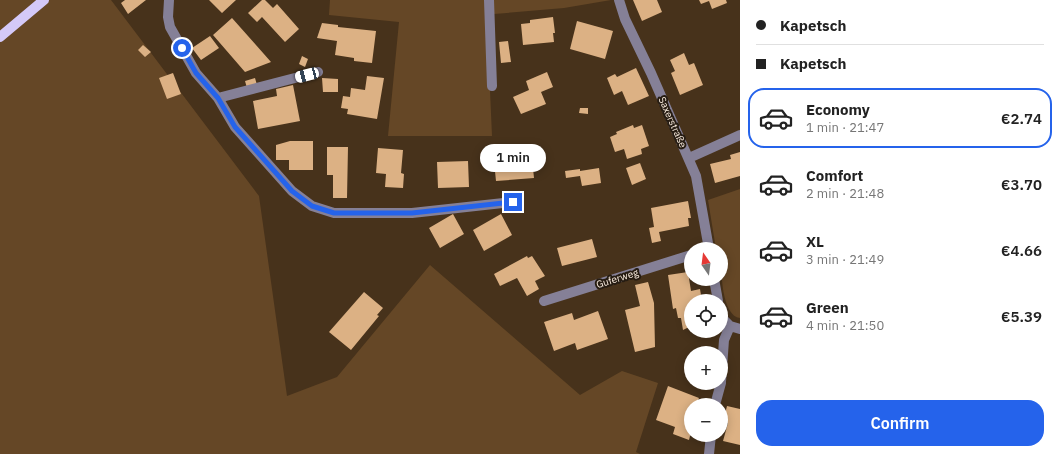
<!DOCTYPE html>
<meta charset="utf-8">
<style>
body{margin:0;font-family:"IBM Plex Sans",sans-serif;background:#f2f2f2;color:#222;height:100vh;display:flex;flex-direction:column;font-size:15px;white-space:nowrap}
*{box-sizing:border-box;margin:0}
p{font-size:13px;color:#767676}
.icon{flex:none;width:22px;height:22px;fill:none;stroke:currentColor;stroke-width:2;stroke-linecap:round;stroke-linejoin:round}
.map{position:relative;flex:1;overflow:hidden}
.details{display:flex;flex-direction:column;background:#fff;width:320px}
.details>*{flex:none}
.hud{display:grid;align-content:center;height:88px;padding:0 16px;background:#fff}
.needle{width:26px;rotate:346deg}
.fabs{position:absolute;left:684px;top:242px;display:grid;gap:8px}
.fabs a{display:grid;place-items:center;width:44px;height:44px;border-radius:50%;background:#fff;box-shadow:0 2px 10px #0003;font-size:20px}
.end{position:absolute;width:18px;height:18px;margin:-9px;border:5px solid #2563eb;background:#fff;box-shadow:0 0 0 2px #fff}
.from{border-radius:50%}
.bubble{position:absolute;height:28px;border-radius:14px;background:#fff;box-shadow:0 2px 10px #0003;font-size:13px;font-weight:600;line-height:28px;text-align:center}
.car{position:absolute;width:12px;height:24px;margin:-12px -6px;border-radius:5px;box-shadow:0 0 3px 1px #0007;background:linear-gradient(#fff 24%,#345 0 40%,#fff 0 76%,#345 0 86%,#fff 0)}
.hud b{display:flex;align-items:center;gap:14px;height:38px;font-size:15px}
.hud b+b{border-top:1px solid #e0e0e0}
.hud i{width:10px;height:10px;background:#222}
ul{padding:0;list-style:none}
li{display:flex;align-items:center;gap:12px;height:60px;margin:0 8px 6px;padding:0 8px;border:2px solid transparent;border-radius:16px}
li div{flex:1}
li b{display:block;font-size:15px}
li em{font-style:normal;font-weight:600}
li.active{border-color:#2563eb}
li>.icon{width:36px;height:36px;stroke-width:1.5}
.action{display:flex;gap:8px;margin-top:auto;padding:8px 16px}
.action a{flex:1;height:46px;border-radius:16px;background:#2563eb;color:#fff;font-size:16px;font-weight:600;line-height:46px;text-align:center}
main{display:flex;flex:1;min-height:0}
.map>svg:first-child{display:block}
.green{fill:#654726}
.building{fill:#dcb184}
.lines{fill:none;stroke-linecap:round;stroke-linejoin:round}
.minor{stroke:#858097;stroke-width:10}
.major{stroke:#d4c9f8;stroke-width:10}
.route{stroke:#2563eb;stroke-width:5}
.labels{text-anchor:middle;stroke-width:4;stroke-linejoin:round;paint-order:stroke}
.street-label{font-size:10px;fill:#fdefe2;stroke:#261c12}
</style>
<main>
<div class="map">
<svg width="740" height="454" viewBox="0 0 740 454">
<rect width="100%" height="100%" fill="#47321b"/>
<path class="green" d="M 0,0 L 111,0 L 259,196 L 287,396 L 337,377 L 430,265 L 580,395 L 622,371 L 658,383 L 636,452 L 640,454 L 0,454 Z
M 330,0 L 486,0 L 492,136 L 388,136 L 399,22 L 329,15 Z
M 494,0 L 611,0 L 564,8 L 494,14 Z
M 740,189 L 740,318 C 720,315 721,265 721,249 L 716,249 L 708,200 Z"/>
<path class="building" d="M 125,0 L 146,0 L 128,14 L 121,3 Z
M 209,0 L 236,0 L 222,13 Z
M 262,0 L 265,0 L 273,8 L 277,4 L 299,29 L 285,42 L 262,17 L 257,22 L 248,13 Z
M 633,0 L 657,0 L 662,12 L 642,21 Z
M 699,0 L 726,0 L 727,3 L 712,9 L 709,1 L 701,4 Z
M 553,17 L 555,33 L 553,33 L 554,42 L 523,45 L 521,24 L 530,23 L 530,20 Z
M 232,18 L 271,62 L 245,72 L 213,35 Z
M 577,21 L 613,31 L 605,59 L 570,49 Z
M 322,23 L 338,25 L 338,27 L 376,31 L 372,63 L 354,61 L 354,58 L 335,55 L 337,41 L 317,38 Z
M 210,36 L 219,48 L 201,60 L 192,48 Z
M 508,41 L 511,62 L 501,63 L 499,42 Z
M 143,45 L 151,52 L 145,57 L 138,50 Z
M 684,53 L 689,65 L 694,63 L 703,85 L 680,95 L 671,73 L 675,71 L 670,60 Z
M 302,56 L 308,59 L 305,67 L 299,64 Z
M 636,68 L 649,96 L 628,105 L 622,91 L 614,95 L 607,78 L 615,74 L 617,77 Z
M 547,72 L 553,87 L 541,92 L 546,104 L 521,114 L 513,97 L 529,90 L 526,81 Z
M 173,73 L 181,94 L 167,99 L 159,78 Z
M 367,76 L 384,78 L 377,119 L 347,114 L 348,109 L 341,108 L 343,96 L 350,97 L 351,88 L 365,90 Z
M 255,78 L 257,85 L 247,88 L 245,81 Z
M 322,78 L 338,79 L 338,92 L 323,92 Z
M 293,85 L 300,121 L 258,129 L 253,101 L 277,96 L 276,89 Z
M 580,108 L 588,108 L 588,114 L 579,113 Z
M 633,125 L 634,128 L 642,125 L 649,146 L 641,149 L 642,154 L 627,159 L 624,149 L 615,152 L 610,137 L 617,134 L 616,132 Z
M 290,141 L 313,141 L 313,170 L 289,170 L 289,160 L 276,160 L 276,145 Z
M 327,147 L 348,147 L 347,198 L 333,198 L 333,175 L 327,175 Z
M 378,148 L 403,150 L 401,173 L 404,174 L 403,188 L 385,187 L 386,174 L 376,173 Z
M 531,149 L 534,178 L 496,181 L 493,152 Z
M 740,152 L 740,176 L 715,183 L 710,164 L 731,159 L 730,155 Z
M 468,161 L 469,187 L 438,188 L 437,162 Z
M 640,163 L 646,179 L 632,185 L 626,168 Z
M 599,168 L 601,183 L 582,186 L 580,176 L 566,178 L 565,171 L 580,169 L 580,171 Z
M 688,201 L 691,218 L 688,218 L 689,226 L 659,232 L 661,241 L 652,243 L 649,228 L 654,227 L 651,208 Z
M 453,214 L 464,234 L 440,248 L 429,228 Z
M 501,214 L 512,235 L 484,251 L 473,230 Z
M 592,239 L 597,257 L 562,266 L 557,248 Z
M 527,256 L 528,258 L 532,256 L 545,276 L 535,281 L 539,289 L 527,296 L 517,278 L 500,286 L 494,274 Z
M 688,272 L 691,291 L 700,289 L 702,301 L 691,301 L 691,326 L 683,330 L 681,318 L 678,318 L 676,308 L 673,309 L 668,275 Z
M 648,282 L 654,303 L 655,347 L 635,352 L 625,310 L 640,306 L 635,285 Z
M 364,292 L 383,308 L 377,315 L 379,316 L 351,350 L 329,332 Z
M 598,311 L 608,339 L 577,350 L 575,343 L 554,351 L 544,322 L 572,313 L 574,320 Z
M 668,386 L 699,398 L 696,405 L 691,405 L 691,420 L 687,431 L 691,432 L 689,440 L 673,434 L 675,427 L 656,420 Z
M 727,406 L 740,409 L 740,445 L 723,441 L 728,423 L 723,422 Z"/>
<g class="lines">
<path class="minor" d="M 169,0 L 168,17 L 170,27 L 196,73 L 218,98 L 235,127 L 292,191 L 312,206 L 334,213 L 412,213 L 513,202
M 489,0 L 492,86
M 619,0 L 625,19 L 651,73 L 696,176 L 709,249
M 218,98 L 318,72
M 689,158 L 740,135
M 714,279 L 718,301
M 544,301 L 691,255
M 721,317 L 730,326 L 740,329
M 721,382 L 724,340 L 730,326
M 715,405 L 721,383
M 709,454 L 711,435"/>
<path class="major" d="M 0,37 L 44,0"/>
</g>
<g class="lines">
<path class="route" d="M 182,48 L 196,73 L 218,98 L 235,127 L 292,191 L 312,206 L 334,213 L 412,213 L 513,202"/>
</g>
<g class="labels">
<g class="street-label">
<text transform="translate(673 122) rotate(66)" y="4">Saxerstraße</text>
<text transform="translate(617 278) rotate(-17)" y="4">Guferweg</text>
</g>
</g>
</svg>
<div class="fabs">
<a><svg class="needle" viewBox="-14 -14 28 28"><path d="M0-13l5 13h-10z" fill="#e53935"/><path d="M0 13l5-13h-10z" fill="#767676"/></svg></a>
<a><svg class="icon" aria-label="locate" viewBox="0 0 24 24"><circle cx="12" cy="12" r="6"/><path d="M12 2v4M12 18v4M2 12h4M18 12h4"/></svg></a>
<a>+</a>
<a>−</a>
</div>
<i class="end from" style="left:182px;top:48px"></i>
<i class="end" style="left:513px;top:202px"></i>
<div class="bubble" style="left:480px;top:144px;width:66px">1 min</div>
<i class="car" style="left:307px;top:75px;rotate:255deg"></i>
</div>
<section class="details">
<div class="hud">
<b><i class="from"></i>Kapetsch</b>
<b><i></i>Kapetsch</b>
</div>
<ul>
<li class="active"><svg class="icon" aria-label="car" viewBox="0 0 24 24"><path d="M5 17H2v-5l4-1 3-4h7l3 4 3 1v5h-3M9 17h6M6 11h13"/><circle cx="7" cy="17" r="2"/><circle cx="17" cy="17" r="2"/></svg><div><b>Economy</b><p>1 min · 21:47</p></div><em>€2.74</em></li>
<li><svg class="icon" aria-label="car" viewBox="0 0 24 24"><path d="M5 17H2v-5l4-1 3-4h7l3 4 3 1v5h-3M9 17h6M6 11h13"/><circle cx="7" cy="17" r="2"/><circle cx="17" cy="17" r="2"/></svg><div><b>Comfort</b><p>2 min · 21:48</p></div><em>€3.70</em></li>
<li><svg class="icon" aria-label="car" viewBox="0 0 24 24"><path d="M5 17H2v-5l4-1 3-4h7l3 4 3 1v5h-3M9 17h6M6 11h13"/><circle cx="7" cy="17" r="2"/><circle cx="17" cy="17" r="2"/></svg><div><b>XL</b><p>3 min · 21:49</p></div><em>€4.66</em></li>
<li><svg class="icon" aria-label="car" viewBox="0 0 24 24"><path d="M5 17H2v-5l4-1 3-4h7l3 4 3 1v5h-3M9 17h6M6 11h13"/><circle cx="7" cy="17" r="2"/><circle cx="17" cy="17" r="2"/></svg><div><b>Green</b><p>4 min · 21:50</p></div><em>€5.39</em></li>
</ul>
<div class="action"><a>Confirm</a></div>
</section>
</main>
